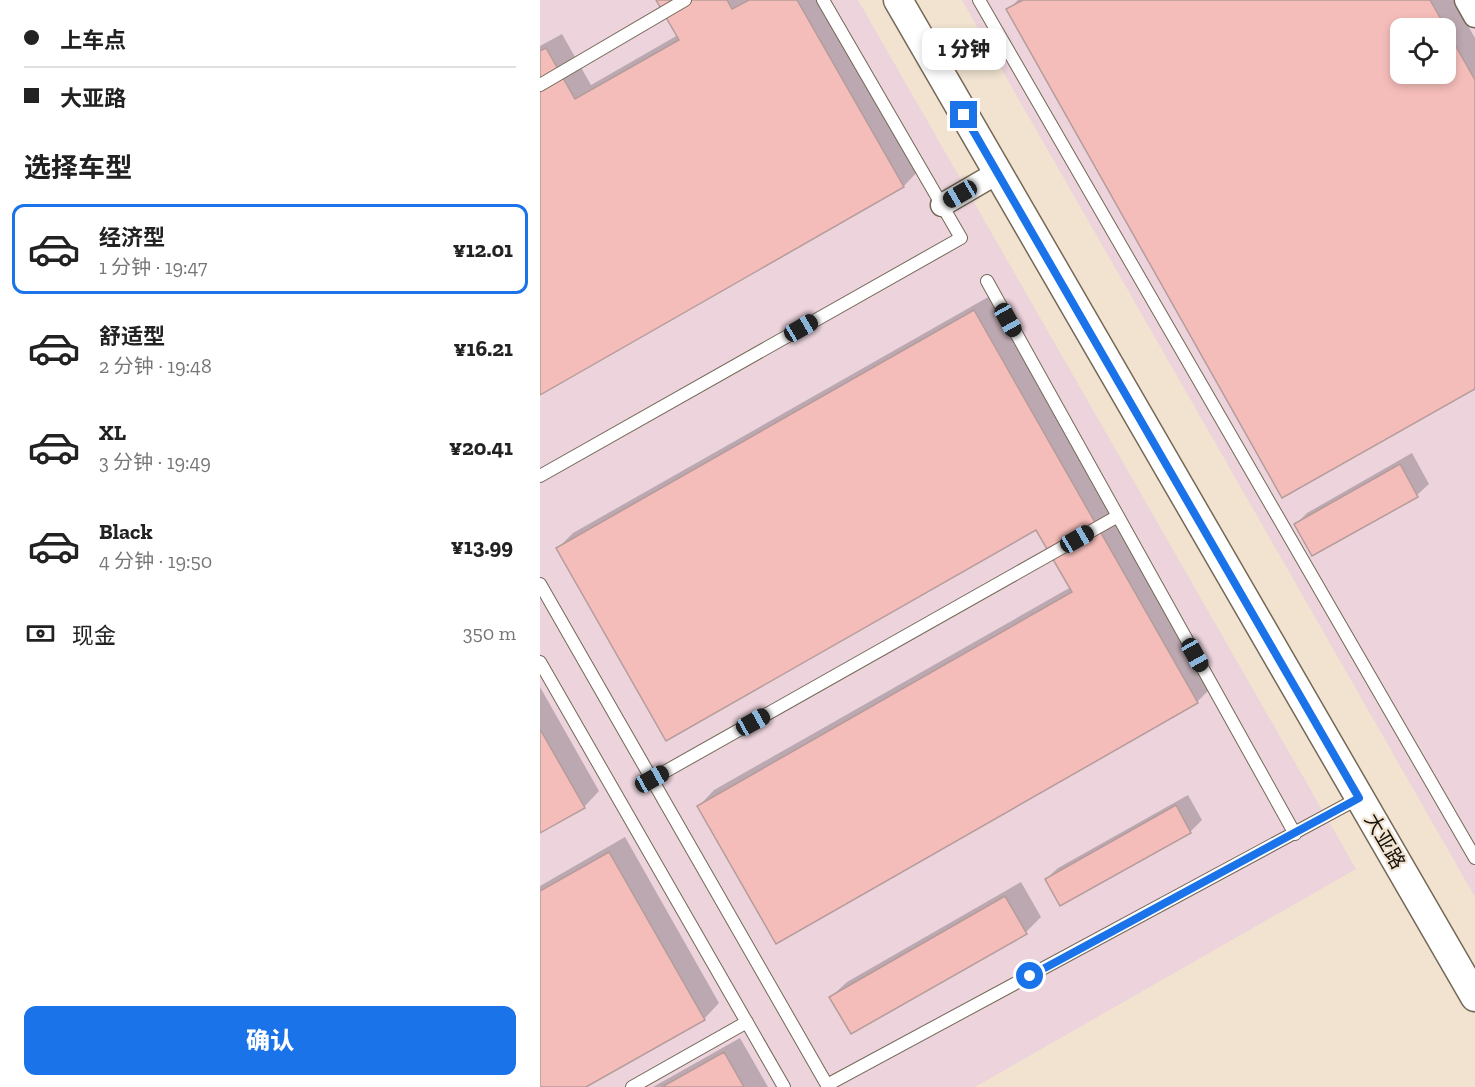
<!DOCTYPE html>
<html lang="zh">
<meta charset="utf-8">
<style>
body{margin:0;font-family:"Zilla Slab","Noto Sans SC",serif;background:#f2f2f2;color:#222;height:100vh;display:flex;flex-direction:column;font-size:22px;white-space:nowrap}
*{box-sizing:border-box;margin:0}
p{font-size:20px;color:#767676}
.icon{flex:none;width:33px;height:33px;fill:none;stroke:currentColor;stroke-width:2;stroke-linecap:round;stroke-linejoin:round}
.map{position:relative;flex:1;overflow:hidden}
.side{display:flex;flex-direction:column;background:#fff;width:540px}
.side>*{flex:none}
.banner{display:grid;align-content:center;height:132px;padding:0 24px;background:#fff}
.buttons{position:absolute;left:850px;top:18px;display:grid;gap:12px}
.buttons a{display:grid;place-items:center;width:66px;height:66px;border-radius:12px;background:#fff;box-shadow:0 3px 9px #0003;font-size:30px}
.end{position:absolute;width:27px;height:27px;margin:-14px;border:8px solid #1a73e8;background:#fff;box-shadow:0 0 0 3px #fff}
.from{border-radius:50%}
.bubble{position:absolute;height:42px;border-radius:12px;background:#fff;box-shadow:0 3px 9px #0003;font-size:20px;font-weight:800;line-height:42px;text-align:center}
.car{position:absolute;width:18px;height:36px;margin:-18px -9px;border-radius:8px;box-shadow:0 0 4px 2px #0007;background:linear-gradient(#222 24%,#8ab4d8 0 40%,#222 0 76%,#8ab4d8 0 86%,#222 0)}
.banner b{display:flex;align-items:center;gap:21px;height:57px;font-size:22px}
.banner b+b{border-top:2px solid #e0e0e0}
.banner i{width:15px;height:15px;background:#222}
ul{padding:0;list-style:none}
li{display:flex;align-items:center;gap:18px;height:90px;margin:0 12px 9px;padding:0 12px;border:3px solid transparent;border-radius:12px}
li div{flex:1}
li b{display:block;font-size:22px}
li em{font-style:normal;font-weight:800}
li.on{border-color:#1a73e8}
li>.icon{width:54px;height:54px;stroke-width:1.5}
h2{padding:0 24px;font-size:27px;line-height:72px}
.pay{display:flex;align-items:center;gap:15px;height:66px;padding:0 24px;font-size:22px}
.pay p{margin-inline-start:auto}
.action{display:flex;gap:12px;margin-top:auto;padding:12px 24px}
.action a{flex:1;height:69px;border-radius:12px;background:#1a73e8;color:#fff;font-size:24px;font-weight:800;line-height:69px;text-align:center}
main{display:flex;flex:1;min-height:0}
.map>svg:first-child{display:block}
.industrial{fill:#ecd3dc;fill-rule:evenodd}
.shadow{fill:#0003;fill-rule:evenodd}
.building{fill:#f5bdba;stroke:#b59c9b;stroke-width:1.5}
.lines{fill:none;stroke-linecap:round;stroke-linejoin:round}
.service-casing{stroke:#746857;stroke-width:14}
.minor-casing{stroke:#746857;stroke-width:25}
.tertiary-casing{stroke:#746857;stroke-width:31}
.service{stroke:#fff;stroke-width:12}
.minor{stroke:#fff;stroke-width:22}
.tertiary{stroke:#fff;stroke-width:28}
.route{stroke:#1a73e8;stroke-width:8}
.labels{text-anchor:middle;stroke-width:4.5;stroke-linejoin:round;paint-order:stroke}
.street-label{font-size:20px;fill:#17130c;stroke:#f1e3d0}
</style>
<main>
<section class="side">
<div class="banner">
<b><i class="from"></i>上车点</b>
<b><i></i>大亚路</b>
</div>
<h2>选择车型</h2>
<ul>
<li class="on"><svg class="icon" aria-label="car" viewBox="0 0 24 24"><path d="M5 17H2v-5l4-1 3-4h7l3 4 3 1v5h-3M9 17h6M6 11h13"/><circle cx="7" cy="17" r="2"/><circle cx="17" cy="17" r="2"/></svg><div><b>经济型</b><p>1 分钟 · 19:47</p></div><em>¥12.01</em></li>
<li><svg class="icon" aria-label="car" viewBox="0 0 24 24"><path d="M5 17H2v-5l4-1 3-4h7l3 4 3 1v5h-3M9 17h6M6 11h13"/><circle cx="7" cy="17" r="2"/><circle cx="17" cy="17" r="2"/></svg><div><b>舒适型</b><p>2 分钟 · 19:48</p></div><em>¥16.21</em></li>
<li><svg class="icon" aria-label="car" viewBox="0 0 24 24"><path d="M5 17H2v-5l4-1 3-4h7l3 4 3 1v5h-3M9 17h6M6 11h13"/><circle cx="7" cy="17" r="2"/><circle cx="17" cy="17" r="2"/></svg><div><b>XL</b><p>3 分钟 · 19:49</p></div><em>¥20.41</em></li>
<li><svg class="icon" aria-label="car" viewBox="0 0 24 24"><path d="M5 17H2v-5l4-1 3-4h7l3 4 3 1v5h-3M9 17h6M6 11h13"/><circle cx="7" cy="17" r="2"/><circle cx="17" cy="17" r="2"/></svg><div><b>Black</b><p>4 分钟 · 19:50</p></div><em>¥13.99</em></li>
</ul>
<div class="pay"><svg class="icon" aria-label="cash" viewBox="0 0 24 24"><path d="M3 7h18v10H3z"/><circle cx="12" cy="12" r="2"/></svg>现金<p>350 m</p></div>
<div class="action"><a>确认</a></div>
</section>
<div class="map">
<svg width="935" height="1087" viewBox="0 0 935 1087">
<rect width="100%" height="100%" fill="#f1e3d0"/>
<path class="industrial" d="M 0,0 L 318,0 L 816,869 L 435,1087 L 0,1087 Z
M 422,0 L 935,0 L 935,897 ZM 861,28 L 906,28 L 906,74 L 861,74 Z"/>
<path class="shadow" d="M 118,0 L 281,0 L 379,170 L 364,186 L 0,393 L 0,46 L 22,34 L 51,85 L 138,35 Z
M 478,0 L 913,0 L 935,38 L 935,387 L 468,10 ZM 861,28 L 906,28 L 906,74 L 861,74 Z
M 450,296 L 673,686 L 657,702 L 236,942 L 159,806 L 174,790 L 531,587 L 497,528 L 18,548 L 33,533 Z
M 872,453 L 889,484 L 877,495 L 773,554 L 756,524 L 767,513 Z
M 0,687 L 59,791 L 44,807 L 0,831 Z
M 648,795 L 662,820 L 650,832 L 520,904 L 506,879 L 518,868 Z
M 85,837 L 179,1003 L 164,1019 L 43,1087 L 0,1087 L 0,886 Z
M 481,882 L 501,917 L 486,932 L 291,997 L 307,982 Z
M 200,1038 L 228,1087 L 113,1087 Z"/>
<path class="building" d="M 116,0 L 187,0 L 192,9 L 209,0 L 257,0 L 364,187 L 0,395 L 0,51 L 6,48 L 35,99 L 139,40 Z
M 483,0 L 890,0 L 906,28 L 861,28 L 861,74 L 906,74 L 906,29 L 935,80 L 935,389 L 742,498 L 466,9 Z
M 434,310 L 658,703 L 236,944 L 157,806 L 532,592 L 496,530 L 126,741 L 16,548 Z
M 860,464 L 878,497 L 772,556 L 754,524 Z
M 0,729 L 45,808 L 0,833 Z
M 636,805 L 651,833 L 520,906 L 505,879 Z
M 69,852 L 165,1020 L 46,1087 L 0,1087 L 0,891 Z
M 465,896 L 487,934 L 311,1034 L 289,997 Z
M 184,1052 L 204,1087 L 122,1087 Z"/>
<g class="lines">
<g class="service-casing">
<path id="service" d="M 439,0 L 935,858
M 0,85 L 145,0
M 447,281 L 755,834
M 0,476 L 421,238 L 283,0
M 0,584 L 287,1085 L 819,798
M 0,662 L 244,1087
M 112,779 L 578,516
M 92,1087 L 207,1022"/>
</g>
<g class="minor-casing">
<path id="minor" d="M 926,0 L 935,16
M 402,205 L 457,173"/>
</g>
<g class="tertiary-casing">
<path id="tertiary" d="M 358,0 L 935,997"/>
</g>
<use href="#service" class="service"/>
<use href="#minor" class="minor"/>
<use href="#tertiary" class="tertiary"/>
</g>
<g class="lines">
<path class="route" d="M 424,115 L 819,798 L 490,976"/>
</g>
<g class="labels">
<g class="street-label">
<text transform="translate(845 841) rotate(60)" y="7">大亚路</text>
</g>
</g>
</svg>
<div class="buttons">
<a><svg class="icon" aria-label="locate" viewBox="0 0 24 24"><circle cx="12" cy="12" r="6"/><path d="M12 2v4M12 18v4M2 12h4M18 12h4"/></svg></a>
</div>
<i class="end from" style="left:490px;top:976px"></i>
<i class="end" style="left:424px;top:115px"></i>
<div class="bubble" style="left:382px;top:28px;width:84px">1 分钟</div>
<i class="car" style="left:420px;top:194px;rotate:240deg"></i>
<i class="car" style="left:468px;top:320px;rotate:151deg"></i>
<i class="car" style="left:261px;top:328px;rotate:60deg"></i>
<i class="car" style="left:537px;top:539px;rotate:60deg"></i>
<i class="car" style="left:655px;top:655px;rotate:151deg"></i>
<i class="car" style="left:213px;top:722px;rotate:61deg"></i>
<i class="car" style="left:112px;top:779px;rotate:61deg"></i>
</div>
</main>
